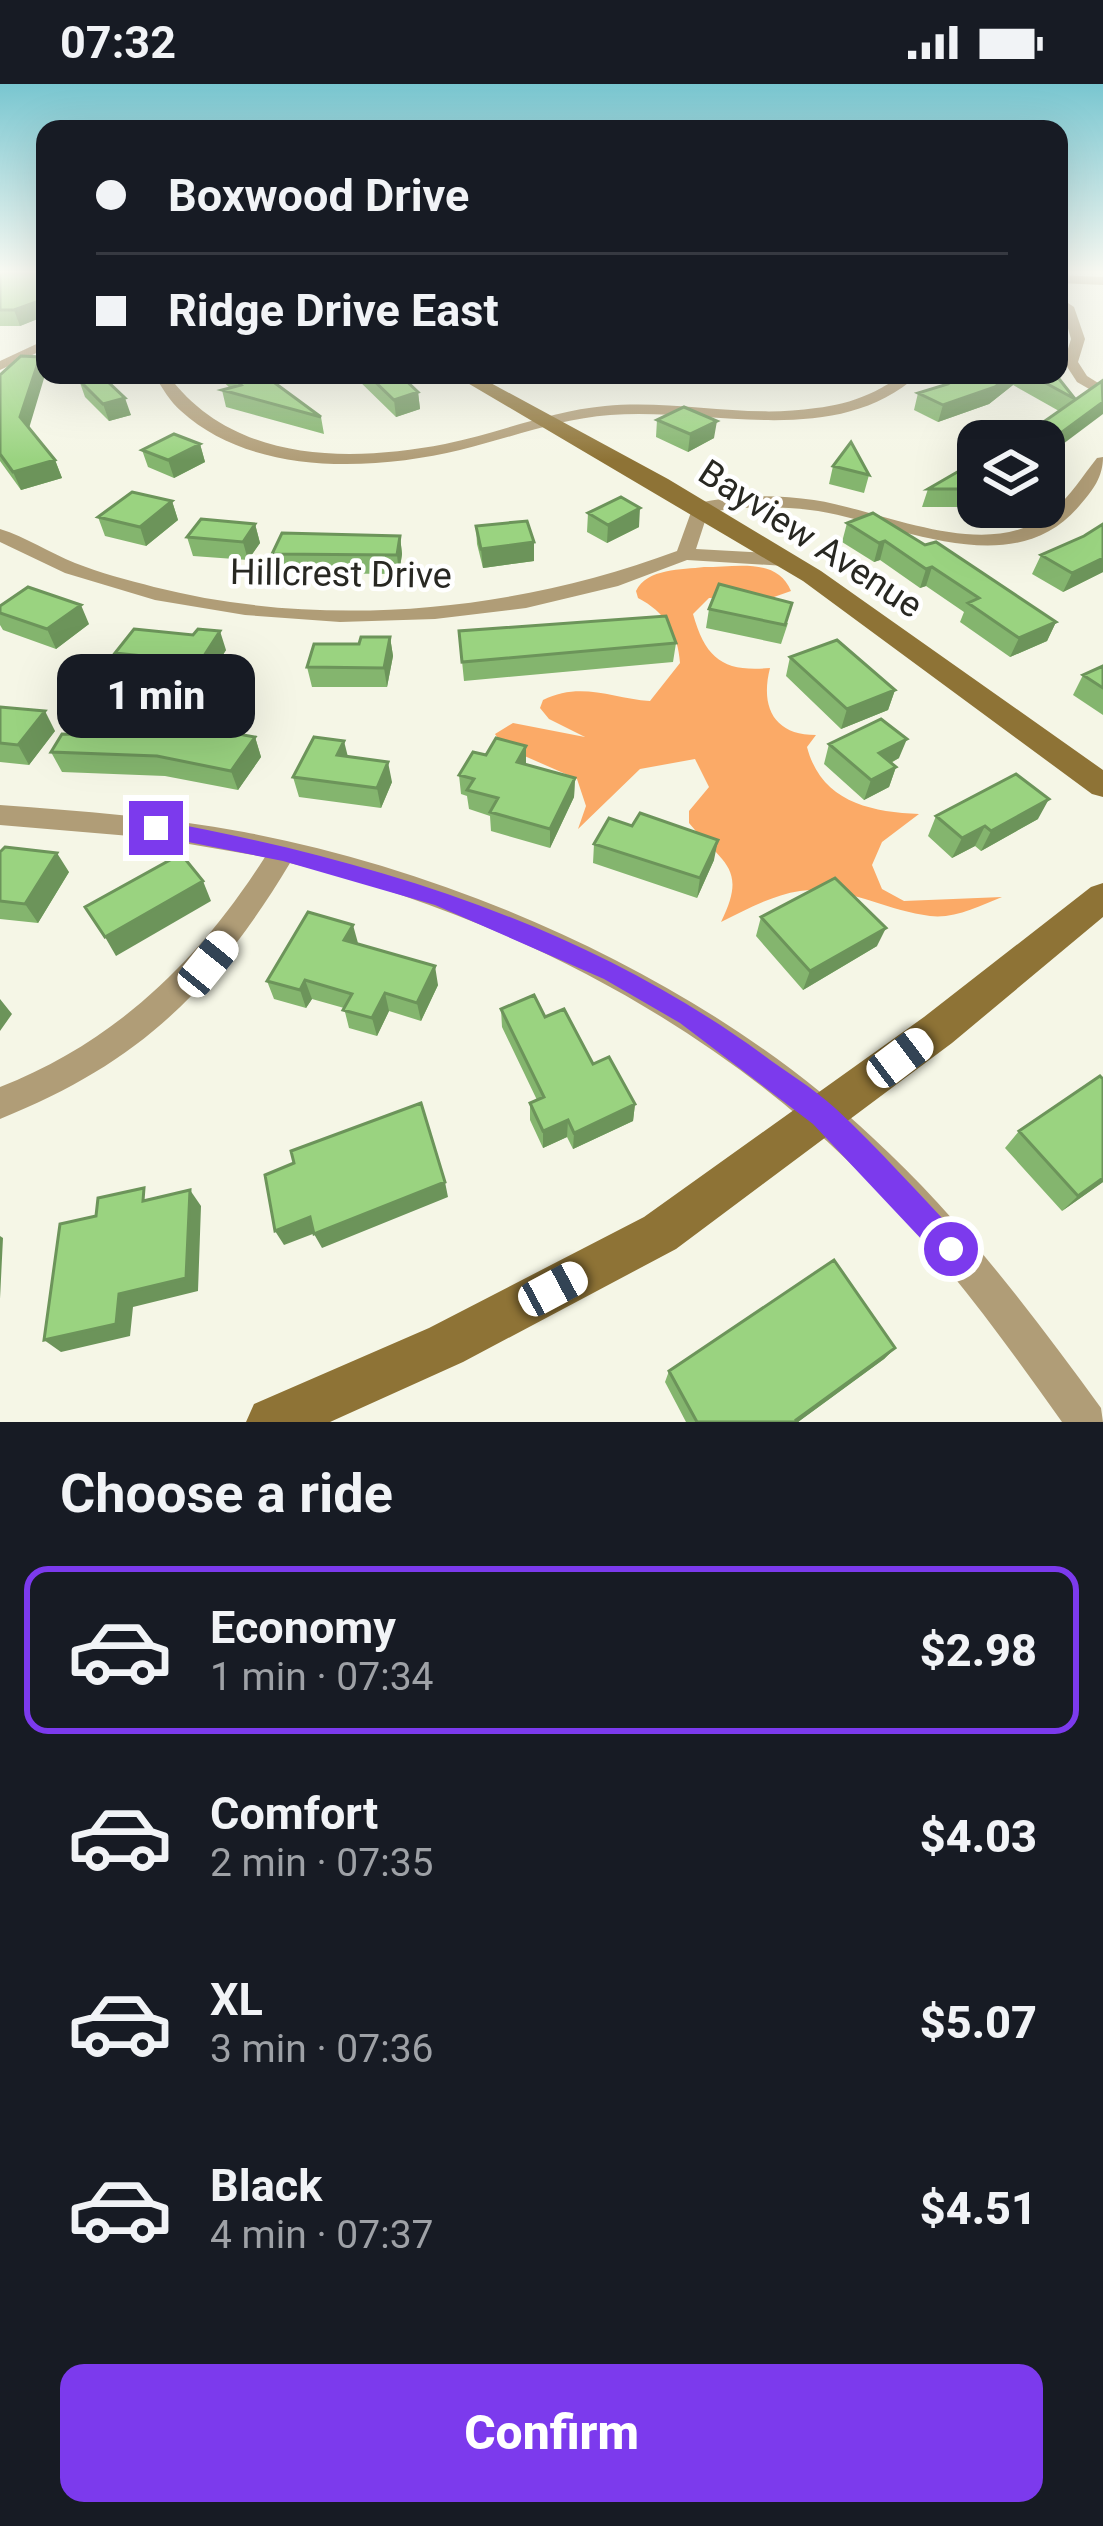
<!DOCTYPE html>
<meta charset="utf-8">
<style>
body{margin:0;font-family:Roboto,sans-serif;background:#20242c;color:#f1f3f6;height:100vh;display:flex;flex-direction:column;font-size:45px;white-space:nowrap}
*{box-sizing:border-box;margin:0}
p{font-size:39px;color:#9ea1a6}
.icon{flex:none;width:66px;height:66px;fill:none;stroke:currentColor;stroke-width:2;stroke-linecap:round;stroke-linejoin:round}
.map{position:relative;height:1338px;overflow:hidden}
.drawer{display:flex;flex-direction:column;background:#171b24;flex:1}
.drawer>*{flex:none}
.top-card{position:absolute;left:36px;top:36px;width:1032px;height:264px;border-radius:24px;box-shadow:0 12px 48px #0002;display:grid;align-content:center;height:264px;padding:0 60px;background:#171b24}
.buttons{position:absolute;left:957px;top:336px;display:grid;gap:24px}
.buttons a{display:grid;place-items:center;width:108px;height:108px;border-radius:24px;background:#171b24;box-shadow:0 12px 48px #0002;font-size:60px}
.end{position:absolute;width:54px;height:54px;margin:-27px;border:15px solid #7c3aed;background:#fff;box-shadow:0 0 0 6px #fff}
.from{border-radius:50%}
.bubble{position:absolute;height:84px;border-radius:24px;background:#171b24;box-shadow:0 12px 48px #0002;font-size:39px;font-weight:800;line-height:84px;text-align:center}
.car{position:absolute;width:36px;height:72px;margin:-36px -18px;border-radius:15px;box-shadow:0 0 9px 3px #0007;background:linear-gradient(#fff 24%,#345 0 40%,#fff 0 76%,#345 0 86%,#fff 0)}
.top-card b{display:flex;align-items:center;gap:42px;height:114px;font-size:45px}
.top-card b+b{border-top:3px solid #363941}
.top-card i{width:30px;height:30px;background:#f1f3f6}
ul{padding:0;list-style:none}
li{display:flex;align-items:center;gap:36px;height:168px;margin:0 24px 18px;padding:0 36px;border:6px solid transparent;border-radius:24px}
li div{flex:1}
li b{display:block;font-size:45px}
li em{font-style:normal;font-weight:800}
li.on{border-color:#7c3aed}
li>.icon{width:108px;height:108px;stroke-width:1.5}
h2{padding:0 60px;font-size:54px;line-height:144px}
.button{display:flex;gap:24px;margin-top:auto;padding:24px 60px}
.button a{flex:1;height:138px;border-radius:24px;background:#7c3aed;color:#fff;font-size:48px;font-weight:800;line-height:138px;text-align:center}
.status{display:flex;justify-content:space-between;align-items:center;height:84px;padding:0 60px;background:#171b24;direction:ltr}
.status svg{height:33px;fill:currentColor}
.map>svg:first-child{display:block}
.forest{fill:#fbaa67}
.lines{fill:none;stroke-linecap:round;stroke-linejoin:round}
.street{fill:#b09d77;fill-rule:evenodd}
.secondary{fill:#8e7336;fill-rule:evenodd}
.wall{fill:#84b56e}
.shaded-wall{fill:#6c945a}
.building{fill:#9ad380;stroke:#6c945a;stroke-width:3}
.route{fill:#7c3aed}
.labels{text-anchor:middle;stroke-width:9;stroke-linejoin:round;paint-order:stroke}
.street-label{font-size:36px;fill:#282822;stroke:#fff}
</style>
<div class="status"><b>07:32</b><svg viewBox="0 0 49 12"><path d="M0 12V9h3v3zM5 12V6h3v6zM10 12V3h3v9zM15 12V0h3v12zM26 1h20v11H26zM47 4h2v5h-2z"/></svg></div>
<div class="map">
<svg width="1103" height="1338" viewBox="0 0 1103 1338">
<rect width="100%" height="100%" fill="#f5f6e6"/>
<path class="forest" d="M 704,483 C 736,483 777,473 791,507 L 774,513 L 709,514 L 693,530 C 706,576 724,588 770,584 C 760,623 774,651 816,651 L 807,663 C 821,717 869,728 919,730 L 882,758 L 872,781 L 882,805 L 904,817 L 1002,813 C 979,822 955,835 930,832 C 886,827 846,801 800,807 C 772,811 746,826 721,838 C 749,782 721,779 689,739 L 689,727 L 709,703 L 695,675 L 640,685 L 578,745 L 586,722 L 577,695 L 504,663 L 495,650 L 513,639 L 585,653 L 549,635 L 540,624 L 543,616 C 580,597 612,614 650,617 L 680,579 C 678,549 665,528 638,514 L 636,507 C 647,484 682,486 704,483 Z"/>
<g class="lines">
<path class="street" d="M 1059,191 L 1103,193 L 1103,201 L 1059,199 Z
M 1068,219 L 1074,223 L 1085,255 L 1078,278 L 1087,292 L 1103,302 L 1103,313 L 1077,298 L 1064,278 L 1071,255 L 1062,223 Z
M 45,256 L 45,265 L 0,286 L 0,277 Z
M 154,291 L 168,291 C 232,378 346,379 445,360 C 499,349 550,327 605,322 C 675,315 746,335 816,324 C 834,322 851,318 869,310 C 888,302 897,291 918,291 C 834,366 711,323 610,331 C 558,335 510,354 460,366 C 372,387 252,392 181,327 C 170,318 162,303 154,291 Z
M 1103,373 C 1103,393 1093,406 1080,421 C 1014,501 898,440 818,427 C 784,422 750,422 716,427 L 708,428 L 696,465 L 785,470 L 795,476 L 785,482 L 687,476 L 618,502 L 526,524 L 435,535 L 340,538 L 245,531 L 155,516 L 65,489 L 0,458 L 0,445 C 26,453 50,469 75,479 C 100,489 128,496 154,503 C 325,546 513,528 677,467 L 694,420 C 733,411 774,410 814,416 C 879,426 970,471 1033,440 C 1063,425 1077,399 1097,374 Z
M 0,721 C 82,727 163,733 244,748 C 466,790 707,898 873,1054 C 960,1134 1032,1229 1101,1324 L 1103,1338 L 1062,1338 C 997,1246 930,1155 848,1077 C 696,930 494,828 290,779 C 213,907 139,979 0,1035 L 0,1003 C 115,958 199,877 265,773 L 154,754 L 0,741 Z"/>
<path class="secondary" d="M 454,291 L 476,291 L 668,395 L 821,487 L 1103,686 L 1103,713 L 1092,710 L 803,497 Z
M 1103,799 L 1103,833 L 952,959 L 676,1165 L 463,1278 L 330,1338 L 246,1338 L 254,1320 L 429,1244 L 644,1133 L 924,933 L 1091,803 Z"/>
</g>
<path class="wall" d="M 0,189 L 45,189 L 45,232 L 20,242 L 0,242 Z
M 0,291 L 29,344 L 55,376 L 62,394 L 21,406 L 0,377 Z
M 80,291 L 111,291 L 110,300 L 131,331 L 109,337 L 85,313 L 79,296 Z
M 216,291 L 264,291 L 321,333 L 324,350 L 226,323 L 222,306 L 230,304 Z
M 353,291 L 400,291 L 418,308 L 420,325 L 396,333 Z
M 960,291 L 1056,291 L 1075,315 L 1047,372 L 1044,371 L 1044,357 L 1028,357 L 1032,346 L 1059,327 L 1013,301 L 989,320 L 938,338 L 914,326 L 918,309 L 948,300 Z
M 657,336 L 714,354 L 688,368 L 656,353 Z
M 978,357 L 978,420 L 973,423 L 922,423 L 928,405 L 968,382 Z
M 200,360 L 205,378 L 174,394 L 148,383 L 142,366 Z
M 833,382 L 869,391 L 864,409 L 829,400 Z
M 172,417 L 178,436 L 146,462 L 105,452 L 98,433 Z
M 588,429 L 639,443 L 607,459 L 587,448 Z
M 847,439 L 1056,538 L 1047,557 L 1010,573 L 960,538 L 964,528 L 926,502 L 920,504 L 880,476 L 874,478 L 842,458 Z
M 255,440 L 260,459 L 248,476 L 193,472 L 187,453 Z
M 1103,440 L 1103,488 L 1063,508 L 1032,490 L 1041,471 L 1084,452 Z
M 476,442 L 534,458 L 534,477 L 483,484 L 477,460 Z
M 400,452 L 402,470 L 399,490 L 277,489 L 272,470 Z
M 0,522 L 89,540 L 56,565 L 3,546 L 0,541 Z
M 709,525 L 788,539 L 781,560 L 706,544 Z
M 459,547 L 676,559 L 673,578 L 464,597 Z
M 390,553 L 393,572 L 387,603 L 312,603 L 307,583 L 359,560 Z
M 226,566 L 206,597 L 124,588 L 115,569 Z
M 790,573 L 895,606 L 888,626 L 841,645 L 786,592 Z
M 1103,582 L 1103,631 L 1073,611 L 1083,591 Z
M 0,623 L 55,647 L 29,681 L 0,678 Z
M 255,653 L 261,673 L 238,706 L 165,692 L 62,688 L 51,668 Z
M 829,660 L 899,674 L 891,679 L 896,683 L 889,703 L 864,716 L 824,680 Z
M 526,662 L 526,680 L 575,694 L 574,713 L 550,764 L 491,747 L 490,732 L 469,725 L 467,712 L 461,710 L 459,691 L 486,671 Z
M 293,693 L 392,698 L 381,724 L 299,713 Z
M 936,732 L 1038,735 L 981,767 L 975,762 L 952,774 L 928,752 Z
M 594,760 L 714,776 L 697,814 L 593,779 Z
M 0,768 L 69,788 L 38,839 L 0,835 Z
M 761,833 L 877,862 L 803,906 L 756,852 Z
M 357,860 L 438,901 L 421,937 L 389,927 L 377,952 L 349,944 L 344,924 L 312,915 L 306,924 L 274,915 L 267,897 Z
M 501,925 L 545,933 L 635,1020 L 633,1037 L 573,1065 L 567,1053 L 543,1064 L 530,1036 L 530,1019 L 537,1016 L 502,943 Z
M 1103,995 L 1103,1098 L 1062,1127 L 1005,1064 L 1019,1047 Z
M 895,1264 L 884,1275 L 798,1338 L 686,1338 L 665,1298 L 669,1287 Z"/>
<path class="shaded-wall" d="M 45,215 L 45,232 L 20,242 L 14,226 Z
M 40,273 L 45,291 L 27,351 L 20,333 Z
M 1010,291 L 1016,291 L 1013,301 L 989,320 L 938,338 L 943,321 Z
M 418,308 L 420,325 L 396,333 L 394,316 Z
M 125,314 L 131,331 L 109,337 L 103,320 Z
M 1103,318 L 1103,330 L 1047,372 L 1054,354 Z
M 717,337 L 714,354 L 688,368 L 690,350 Z
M 200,360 L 205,378 L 174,394 L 168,376 Z
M 55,376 L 62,394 L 21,406 L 13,388 Z
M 172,417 L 178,436 L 146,462 L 140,443 Z
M 640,424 L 639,443 L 607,459 L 608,441 Z
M 255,440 L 260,459 L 248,476 L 243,458 Z
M 400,452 L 402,470 L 399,490 L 397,471 Z
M 885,457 L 880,476 L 874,478 L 879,459 Z
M 534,458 L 534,477 L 483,484 L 481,465 Z
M 1103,474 L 1103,488 L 1063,508 L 1072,489 Z
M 932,483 L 926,502 L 920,504 L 926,485 Z
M 81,521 L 89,540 L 56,565 L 47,545 Z
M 1056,538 L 1047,557 L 1010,573 L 1019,554 Z
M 220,547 L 226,566 L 206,597 L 200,578 Z
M 390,553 L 393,572 L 387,603 L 384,584 Z
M 895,606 L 888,626 L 841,645 L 847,625 Z
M 45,627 L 55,647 L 29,681 L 18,661 Z
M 255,653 L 261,673 L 238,706 L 231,687 Z
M 907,655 L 899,674 L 872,688 L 879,669 Z
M 344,657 L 349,677 L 337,671 Z
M 526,662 L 526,682 L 517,678 Z
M 388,678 L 392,698 L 381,724 L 377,704 Z
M 896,683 L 889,703 L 864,716 L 871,696 Z
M 575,694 L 574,713 L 550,764 L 550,745 Z
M 1049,715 L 1038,735 L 981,767 L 991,747 Z
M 985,742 L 975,762 L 952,774 L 962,754 Z
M 718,756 L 714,776 L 697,814 L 700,794 Z
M 57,769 L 69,788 L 38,839 L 25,820 Z
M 203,797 L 211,817 L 116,872 L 105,853 Z
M 353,841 L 358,859 L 344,856 Z
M 886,844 L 877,862 L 803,906 L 810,887 Z
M 435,882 L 438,901 L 421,937 L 417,919 Z
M 305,896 L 312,915 L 306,924 L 300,906 Z
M 385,909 L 389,927 L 377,952 L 372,934 Z
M 0,915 L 12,930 L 0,947 Z
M 635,1020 L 633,1037 L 573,1065 L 574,1049 Z
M 568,1036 L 567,1053 L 543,1064 L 543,1047 Z
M 1103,1094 L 1103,1098 L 1062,1127 L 1078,1112 Z
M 445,1098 L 448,1113 L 322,1164 L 314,1150 Z
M 190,1106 L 201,1122 L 198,1207 L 133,1223 L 130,1252 L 61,1268 L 44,1256 L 119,1210 Z
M 310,1133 L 318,1148 L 284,1161 L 275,1147 Z
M 0,1152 L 3,1154 L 0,1215 Z
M 895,1264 L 884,1275 L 798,1338 L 794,1338 Z"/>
<path class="building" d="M 0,189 L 45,189 L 45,215 L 14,226 L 0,226 Z
M 21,272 L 40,273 L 20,333 L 55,376 L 13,388 L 0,370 L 0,291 Z
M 80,291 L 104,291 L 104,294 L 125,314 L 103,320 L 79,296 Z
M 230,291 L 264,291 L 321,333 L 222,306 L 241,301 Z
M 368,291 L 400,291 L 418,308 L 394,316 Z
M 960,291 L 1010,291 L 995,303 L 943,321 L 918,309 L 948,300 Z
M 1031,291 L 1056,291 L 1075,315 Z
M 1102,297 L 1103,318 L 1054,354 L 1032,346 Z
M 684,323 L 717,337 L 690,350 L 657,336 Z
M 981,348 L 1004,357 L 978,357 L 978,366 L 974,364 Z
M 174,350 L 200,360 L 168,376 L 142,366 Z
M 851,358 L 869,391 L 833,382 Z
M 978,376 L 978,405 L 928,405 Z
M 132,408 L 172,417 L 140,443 L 98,433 Z
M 621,413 L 640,424 L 608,441 L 588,429 Z
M 873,429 L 925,461 L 936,458 L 1056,538 L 1019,554 L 968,519 L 979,514 L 932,483 L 926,485 L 885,457 L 879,459 L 847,439 Z
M 201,435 L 255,440 L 243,458 L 187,453 Z
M 527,437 L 534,458 L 481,465 L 476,442 Z
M 1103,440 L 1103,474 L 1072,489 L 1041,471 L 1084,452 Z
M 282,449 L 400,452 L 397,471 L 272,470 Z
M 719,500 L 792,519 L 785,541 L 709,525 Z
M 28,503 L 81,521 L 47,545 L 0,529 L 0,522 Z
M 666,532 L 676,559 L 462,578 L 459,547 Z
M 134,545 L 193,551 L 198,545 L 220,547 L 200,578 L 115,569 Z
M 361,553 L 390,553 L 384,584 L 307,583 L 314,560 L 359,560 Z
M 837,556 L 895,606 L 847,625 L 790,573 Z
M 1103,582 L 1103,604 L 1083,591 Z
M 0,623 L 45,627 L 18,661 L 0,659 Z
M 881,635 L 907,655 L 879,669 L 896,683 L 871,696 L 829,660 Z
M 112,638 L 194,642 L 255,653 L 231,687 L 157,672 L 51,668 L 62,650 L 104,651 Z
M 314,653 L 344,657 L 337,671 L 388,678 L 377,704 L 293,693 Z
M 496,654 L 526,662 L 517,678 L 575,694 L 550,745 L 490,728 L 498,714 L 467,706 L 474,695 L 459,691 L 473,668 L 486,671 Z
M 1016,690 L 1049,715 L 991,747 L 985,742 L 962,754 L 936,732 Z
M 640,729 L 718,756 L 700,794 L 594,760 L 609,734 L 632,742 Z
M 5,763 L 57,769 L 25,820 L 0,817 L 0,768 Z
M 181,770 L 203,797 L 105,853 L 85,823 Z
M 835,794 L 886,844 L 810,887 L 761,833 Z
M 308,828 L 353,841 L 344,856 L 435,882 L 417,919 L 385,909 L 372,934 L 343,926 L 352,910 L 305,896 L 300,906 L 267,897 Z
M 534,911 L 545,933 L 564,925 L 593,980 L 609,973 L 635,1020 L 574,1049 L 568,1036 L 543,1047 L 530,1019 L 544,1013 L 501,925 Z
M 1100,992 L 1103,995 L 1103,1094 L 1078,1112 L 1019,1047 Z
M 421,1019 L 445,1098 L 314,1150 L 310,1133 L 275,1147 L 265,1091 L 294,1079 L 291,1067 Z
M 144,1104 L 143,1117 L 190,1106 L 186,1194 L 119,1210 L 116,1240 L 44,1256 L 60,1140 L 96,1132 L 98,1114 Z
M 834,1176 L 895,1264 L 796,1336 L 797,1338 L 697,1338 L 669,1287 Z"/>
<linearGradient id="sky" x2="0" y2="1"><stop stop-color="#79c6d0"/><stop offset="0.5" stop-color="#fafbf4"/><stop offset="1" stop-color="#fafbf4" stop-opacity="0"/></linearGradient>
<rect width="1103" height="376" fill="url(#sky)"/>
<path class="route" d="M 156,736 C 372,776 582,839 762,970 C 786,988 813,1004 835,1024 C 879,1065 920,1111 962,1155 L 966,1165 L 962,1176 L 951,1180 L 941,1176 L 813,1040 L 680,939 L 604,895 L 435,821 L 283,777 L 148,750 L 148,739 Z"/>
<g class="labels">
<g class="street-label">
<text transform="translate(811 454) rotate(33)" y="13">Bayview Avenue</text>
<text transform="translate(341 489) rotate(1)" y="13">Hillcrest Drive</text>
</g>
</g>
</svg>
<div class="buttons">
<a><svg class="icon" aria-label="layers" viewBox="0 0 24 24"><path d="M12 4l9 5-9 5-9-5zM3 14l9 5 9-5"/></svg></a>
</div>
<i class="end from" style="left:951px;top:1165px"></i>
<i class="end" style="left:156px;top:744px"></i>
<div class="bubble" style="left:57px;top:570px;width:198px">1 min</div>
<i class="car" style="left:208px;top:880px;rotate:39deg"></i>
<i class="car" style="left:900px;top:974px;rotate:53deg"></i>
<i class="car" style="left:553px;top:1205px;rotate:62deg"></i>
<div class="top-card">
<b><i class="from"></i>Boxwood Drive</b>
<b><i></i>Ridge Drive East</b>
</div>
</div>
<section class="drawer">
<h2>Choose a ride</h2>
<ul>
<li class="on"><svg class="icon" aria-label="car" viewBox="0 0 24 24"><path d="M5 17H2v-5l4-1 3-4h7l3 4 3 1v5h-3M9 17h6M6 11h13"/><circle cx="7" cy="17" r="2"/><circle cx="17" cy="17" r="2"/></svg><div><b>Economy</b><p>1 min · 07:34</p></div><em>$2.98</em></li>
<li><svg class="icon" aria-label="car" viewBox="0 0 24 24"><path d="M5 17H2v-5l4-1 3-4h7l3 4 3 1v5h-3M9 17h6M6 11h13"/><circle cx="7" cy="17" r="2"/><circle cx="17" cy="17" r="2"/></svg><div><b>Comfort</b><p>2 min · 07:35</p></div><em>$4.03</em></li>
<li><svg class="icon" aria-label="car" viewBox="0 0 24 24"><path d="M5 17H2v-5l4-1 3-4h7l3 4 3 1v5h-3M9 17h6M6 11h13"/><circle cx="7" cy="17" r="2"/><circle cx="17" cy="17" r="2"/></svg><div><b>XL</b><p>3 min · 07:36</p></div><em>$5.07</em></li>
<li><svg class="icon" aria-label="car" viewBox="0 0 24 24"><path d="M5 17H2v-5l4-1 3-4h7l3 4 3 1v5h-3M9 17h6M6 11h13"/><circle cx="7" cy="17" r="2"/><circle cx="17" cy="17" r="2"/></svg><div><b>Black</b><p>4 min · 07:37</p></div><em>$4.51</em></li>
</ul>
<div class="button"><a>Confirm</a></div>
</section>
